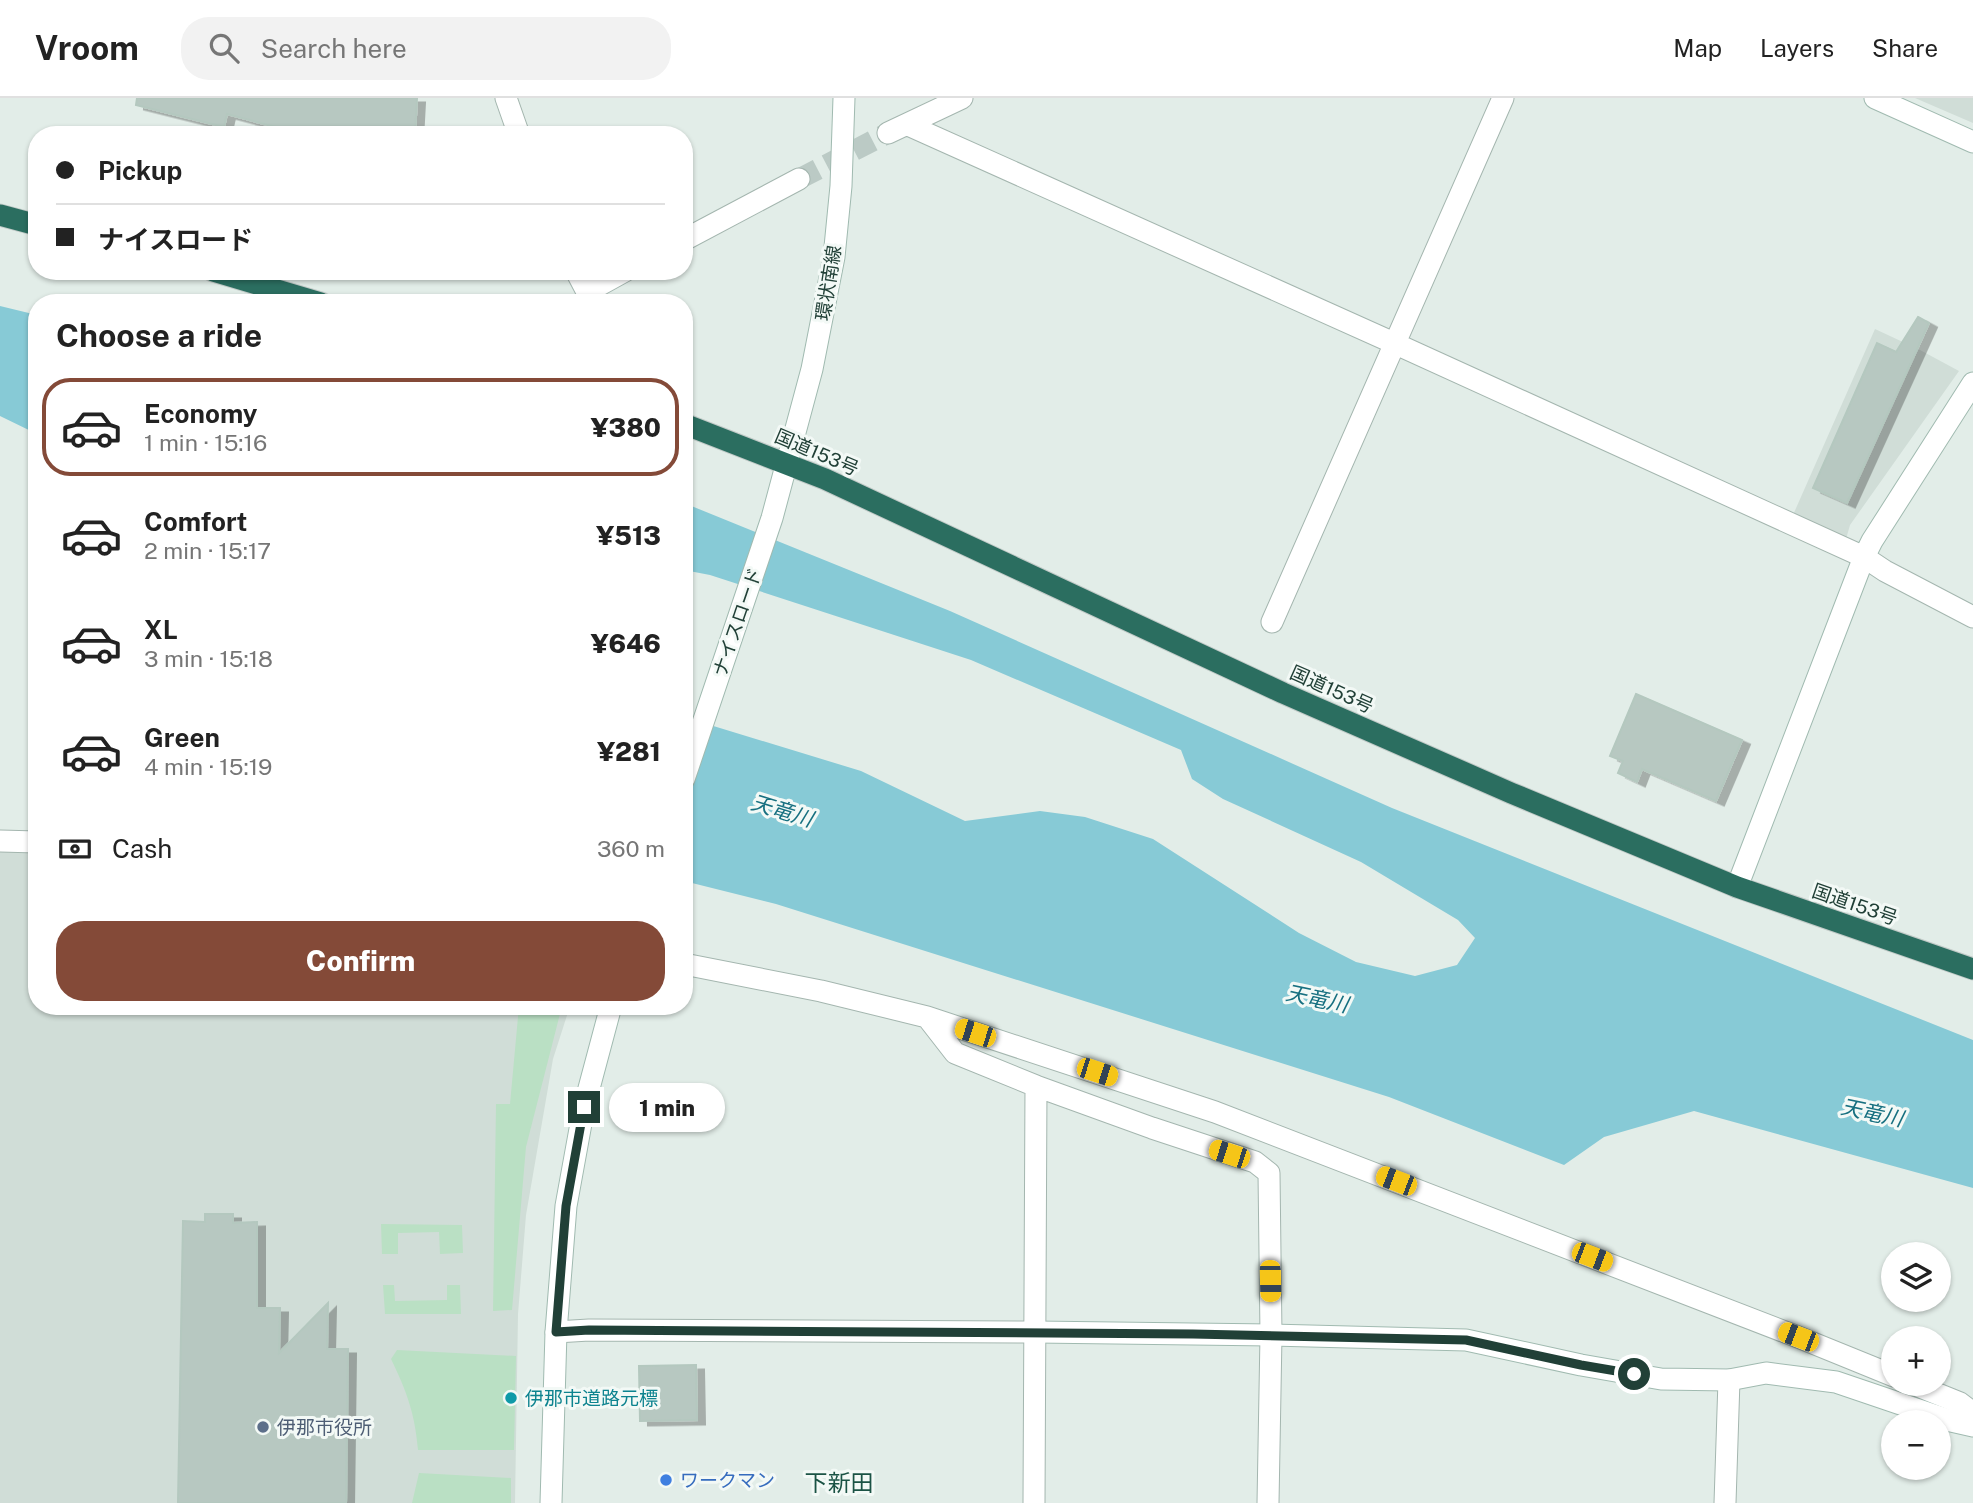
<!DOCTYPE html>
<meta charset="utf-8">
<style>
body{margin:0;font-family:"Public Sans","Noto Sans JP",sans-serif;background:#f2f2f2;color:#222;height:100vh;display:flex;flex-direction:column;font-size:26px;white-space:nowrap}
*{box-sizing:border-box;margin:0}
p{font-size:23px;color:#767676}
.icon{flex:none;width:38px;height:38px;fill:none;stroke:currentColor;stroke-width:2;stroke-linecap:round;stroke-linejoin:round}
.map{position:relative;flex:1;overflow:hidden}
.sheet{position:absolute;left:28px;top:196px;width:665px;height:721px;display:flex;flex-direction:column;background:#fff;border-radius:28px;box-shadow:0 2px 5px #0004}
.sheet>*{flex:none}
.hud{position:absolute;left:28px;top:28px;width:665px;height:154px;border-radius:28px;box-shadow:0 2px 5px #0004;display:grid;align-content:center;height:154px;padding:0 28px;background:#fff}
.tools{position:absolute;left:1881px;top:1144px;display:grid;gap:14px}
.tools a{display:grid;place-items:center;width:70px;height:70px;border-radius:50%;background:#fff;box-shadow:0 2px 5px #0004;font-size:35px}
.end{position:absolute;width:32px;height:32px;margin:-16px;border:9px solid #214037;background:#fff;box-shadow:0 0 0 4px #fff}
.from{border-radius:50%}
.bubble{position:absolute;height:49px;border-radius:24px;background:#fff;box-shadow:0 2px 5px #0004;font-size:23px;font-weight:800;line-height:49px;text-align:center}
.car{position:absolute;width:21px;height:42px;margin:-21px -10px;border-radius:9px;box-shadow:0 0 5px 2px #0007;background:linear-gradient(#f5c518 24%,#345 0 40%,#f5c518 0 76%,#345 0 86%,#f5c518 0)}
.hud b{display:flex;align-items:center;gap:24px;height:66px;font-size:26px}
.hud b+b{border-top:2px solid #e0e0e0}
.hud i{width:18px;height:18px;background:#222}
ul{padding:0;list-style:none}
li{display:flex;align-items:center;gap:21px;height:98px;margin:0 14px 10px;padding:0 14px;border:4px solid transparent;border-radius:28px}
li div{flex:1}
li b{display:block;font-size:26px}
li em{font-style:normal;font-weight:800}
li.selected{border-color:#844a38}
li>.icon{width:63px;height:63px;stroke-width:1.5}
h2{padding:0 28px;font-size:32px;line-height:84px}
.pay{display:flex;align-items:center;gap:18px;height:77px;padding:0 28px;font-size:26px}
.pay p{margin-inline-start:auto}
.button{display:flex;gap:14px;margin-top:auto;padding:14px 28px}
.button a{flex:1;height:80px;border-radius:28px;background:#844a38;color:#fff;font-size:28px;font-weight:800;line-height:80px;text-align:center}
header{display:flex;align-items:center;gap:42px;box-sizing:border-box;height:98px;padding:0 35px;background:#fff;border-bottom:2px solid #e0e0e0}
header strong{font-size:33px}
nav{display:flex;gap:38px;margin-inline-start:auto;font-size:24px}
.search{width:490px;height:63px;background:#f2f2f2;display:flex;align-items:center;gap:18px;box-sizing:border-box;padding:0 24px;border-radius:28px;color:#767676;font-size:26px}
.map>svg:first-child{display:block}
.built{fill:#d0ddd7}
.green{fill:#bae0c4}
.water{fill:#87cad6}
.building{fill:#b7c8c1;stroke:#b4c8bf;stroke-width:2;filter:url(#shadow)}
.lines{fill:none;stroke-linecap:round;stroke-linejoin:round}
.street-tunnel{stroke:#bbcac5;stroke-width:21;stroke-dasharray:21 10;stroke-linecap:butt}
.street-casing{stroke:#a4b6af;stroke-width:23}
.secondary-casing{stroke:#a0bab0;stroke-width:23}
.highway-casing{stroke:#c1cac7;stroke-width:23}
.street{stroke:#fff;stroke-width:21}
.secondary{stroke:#fff;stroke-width:21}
.highway{stroke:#2b6e60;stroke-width:21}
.route{stroke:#214037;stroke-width:9}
.culture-dot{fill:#0f9aa8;stroke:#f3f9f6;stroke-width:2.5}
.service-dot{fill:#5c6f8a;stroke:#f3f9f6;stroke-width:2.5}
.shop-dot{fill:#3f7fe0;stroke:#f3f9f6;stroke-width:2.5}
.labels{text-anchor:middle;stroke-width:6;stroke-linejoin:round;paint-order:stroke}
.street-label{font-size:19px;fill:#214037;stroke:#f3f9f6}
.culture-label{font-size:19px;fill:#0d838f;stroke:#f3f9f6;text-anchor:start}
.service-label{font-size:19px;fill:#4e5e75;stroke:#f3f9f6;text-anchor:start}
.shop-label{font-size:19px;fill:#366cbe;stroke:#f3f9f6;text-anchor:start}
.water-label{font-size:21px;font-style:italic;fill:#177080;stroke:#f3f9f6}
.quarter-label{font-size:23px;fill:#1b5345;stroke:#f3f9f6}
</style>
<header>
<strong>Vroom</strong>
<div class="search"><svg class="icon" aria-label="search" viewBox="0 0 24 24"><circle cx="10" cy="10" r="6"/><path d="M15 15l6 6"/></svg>Search here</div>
<nav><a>Map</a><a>Layers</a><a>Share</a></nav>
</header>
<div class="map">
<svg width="1973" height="1405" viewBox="0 0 1973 1405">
<defs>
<filter id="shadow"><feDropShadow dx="8" dy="4.5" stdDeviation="0" flood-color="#0004"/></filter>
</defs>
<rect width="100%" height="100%" fill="#e2ede8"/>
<path class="built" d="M 1915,0 L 1973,0 L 1973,25 Z
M 1875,231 L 1920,252 L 1959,273 L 1850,427 L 1846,441 L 1793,417 Z
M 0,753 L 37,755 L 37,908 L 570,908 L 553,961 L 526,1117 L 518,1216 L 515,1405 L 0,1405 Z"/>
<path class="green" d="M 519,908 L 562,908 L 526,1049 L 512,1212 L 493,1213 L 496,1006 L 510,1006 Z
M 381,1126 L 462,1127 L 463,1155 L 440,1156 L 439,1134 L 398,1135 L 398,1156 L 382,1156 Z
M 383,1187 L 394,1187 L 395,1203 L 447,1202 L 447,1187 L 460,1187 L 461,1216 L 385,1216 Z
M 397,1252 L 516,1258 L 514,1352 L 418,1352 C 415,1316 407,1294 391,1261 Z
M 419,1375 L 511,1380 L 511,1405 L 412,1405 Z"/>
<path class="water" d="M 0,208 L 37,217 L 37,336 L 0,318 Z
M 684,405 L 950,513 L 1392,710 L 1973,942 L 1973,1090 L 1694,1013 L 1604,1039 L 1564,1067 L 1389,999 L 776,806 L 684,783 L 684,619 L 861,673 L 965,723 L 1040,713 L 1085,719 L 1153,741 L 1299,835 L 1356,864 L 1415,878 L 1457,867 L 1475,840 L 1458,822 L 1361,764 L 1223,701 L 1192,681 L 1181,652 L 971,562 L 710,477 L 684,472 Z"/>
<path class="building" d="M 137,0 L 417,0 L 415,37 L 305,37 L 227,16 L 224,29 L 136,7 Z
M 1918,219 L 1929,225 L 1847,405 L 1813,390 L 1877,245 L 1896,254 Z
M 1636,596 L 1742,642 L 1716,703 L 1642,671 L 1637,684 L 1618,675 L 1623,663 L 1610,658 Z
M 205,1116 L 233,1116 L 233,1125 L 257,1124 L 257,1210 L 280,1210 L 279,1255 L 328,1205 L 327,1251 L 348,1251 L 346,1405 L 178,1405 L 183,1123 L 205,1124 Z
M 696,1267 L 697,1322 L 640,1323 L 639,1268 Z"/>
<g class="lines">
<path class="street-tunnel" d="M 799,81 L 888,35"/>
<g class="street-casing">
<path id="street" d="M 506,0 L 519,37
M 908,27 L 1396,246 L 1864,459 L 1885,473 L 1973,519
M 888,35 L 962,0
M 684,142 L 799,81
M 576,173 L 587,194
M 586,205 L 587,194 L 625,173
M 1272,524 L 1503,0
M 0,743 L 37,744
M 684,866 L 821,893 L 927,919 L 1215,1014 L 1798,1239 L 1894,1278
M 927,919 L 955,955 L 1036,988 L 1034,1405
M 1036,988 L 1152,1030 L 1255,1064 L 1269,1075 L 1271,1237 L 1268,1405
M 556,1234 L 589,1232 L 1036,1234
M 1913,1286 L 1960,1305 L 1973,1315
M 1725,1405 L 1729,1282"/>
</g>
<g class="secondary-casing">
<path id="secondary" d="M 1875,0 L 1973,44
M 684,681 L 772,420 L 812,271 L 834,159 L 841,88 L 844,0
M 1737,789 L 1864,459 L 1872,443 L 1973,285
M 1036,1234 L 1271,1237 L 1466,1242 L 1581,1267 L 1661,1281 L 1729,1282 L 1766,1275 L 1836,1284 L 1951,1323 L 1973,1328
M 551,1405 L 556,1234 L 566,1108 L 584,1009 L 611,908"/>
</g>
<g class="highway-casing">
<path id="highway" d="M 0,117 L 37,127
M 213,173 L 321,205
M 684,326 L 825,381 L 1283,595 L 1511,695 L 1737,789 L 1973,871"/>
</g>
<use href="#street" class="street"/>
<use href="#secondary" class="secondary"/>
<use href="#highway" class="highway"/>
</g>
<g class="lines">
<path class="route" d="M 584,1009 L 566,1108 L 556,1234 L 589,1232 L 1193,1236 L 1466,1242 L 1581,1267 L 1634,1276"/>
</g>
<circle class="culture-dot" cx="511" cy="1300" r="7"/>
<circle class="service-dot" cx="263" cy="1329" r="7"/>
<circle class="shop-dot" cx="666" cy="1382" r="7"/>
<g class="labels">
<g class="street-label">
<text transform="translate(828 185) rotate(-81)" y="7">環状南線</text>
<text transform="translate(817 354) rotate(23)" y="7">国道153号</text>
<text transform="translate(737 524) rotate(-71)" y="7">ナイスロード</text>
<text transform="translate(1332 591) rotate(24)" y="7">国道153号</text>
<text transform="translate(1855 806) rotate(19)" y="7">国道153号</text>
</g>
<g class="culture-label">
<text x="525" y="1307">伊那市道路元標</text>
</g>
<g class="service-label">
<text x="277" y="1336">伊那市役所</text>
</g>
<g class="shop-label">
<text x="680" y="1389">ワークマン</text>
</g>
<g class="water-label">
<text transform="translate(782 713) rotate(17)" y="7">天竜川</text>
<text transform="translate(1317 901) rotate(12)" y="7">天竜川</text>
<text transform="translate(1872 1015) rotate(12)" y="7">天竜川</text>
</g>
<g class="quarter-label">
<text x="839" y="1393">下新田</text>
</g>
</g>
</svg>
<div class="tools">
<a><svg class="icon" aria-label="layers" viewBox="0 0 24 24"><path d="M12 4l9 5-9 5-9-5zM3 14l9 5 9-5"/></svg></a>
<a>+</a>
<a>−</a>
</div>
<i class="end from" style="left:1634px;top:1276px"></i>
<i class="end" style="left:584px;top:1009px"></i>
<div class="bubble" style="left:609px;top:985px;width:116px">1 min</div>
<i class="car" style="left:975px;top:935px;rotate:288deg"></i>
<i class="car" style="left:1097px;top:974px;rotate:108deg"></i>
<i class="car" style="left:1229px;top:1056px;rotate:288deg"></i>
<i class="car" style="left:1396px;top:1083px;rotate:291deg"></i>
<i class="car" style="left:1592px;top:1159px;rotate:111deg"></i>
<i class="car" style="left:1270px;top:1183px;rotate:179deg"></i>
<i class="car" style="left:1798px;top:1239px;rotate:291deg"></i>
<div class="hud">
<b><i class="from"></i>Pickup</b>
<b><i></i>ナイスロード</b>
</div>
<section class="sheet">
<h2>Choose a ride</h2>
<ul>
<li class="selected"><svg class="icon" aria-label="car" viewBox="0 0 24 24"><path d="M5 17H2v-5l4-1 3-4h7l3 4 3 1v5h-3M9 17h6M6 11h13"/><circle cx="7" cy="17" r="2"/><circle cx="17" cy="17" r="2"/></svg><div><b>Economy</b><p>1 min · 15:16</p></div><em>¥380</em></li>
<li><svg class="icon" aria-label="car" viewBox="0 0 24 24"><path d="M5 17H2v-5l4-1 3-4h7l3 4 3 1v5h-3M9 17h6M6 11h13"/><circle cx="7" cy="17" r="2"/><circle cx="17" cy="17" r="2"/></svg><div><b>Comfort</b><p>2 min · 15:17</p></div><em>¥513</em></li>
<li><svg class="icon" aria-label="car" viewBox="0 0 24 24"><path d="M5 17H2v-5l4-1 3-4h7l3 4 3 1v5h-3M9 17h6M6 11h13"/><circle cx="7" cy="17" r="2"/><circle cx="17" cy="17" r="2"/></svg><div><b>XL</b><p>3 min · 15:18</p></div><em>¥646</em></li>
<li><svg class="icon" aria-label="car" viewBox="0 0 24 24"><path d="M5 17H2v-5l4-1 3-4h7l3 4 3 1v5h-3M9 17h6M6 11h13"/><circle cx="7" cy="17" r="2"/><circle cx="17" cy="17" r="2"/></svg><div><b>Green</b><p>4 min · 15:19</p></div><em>¥281</em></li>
</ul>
<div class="pay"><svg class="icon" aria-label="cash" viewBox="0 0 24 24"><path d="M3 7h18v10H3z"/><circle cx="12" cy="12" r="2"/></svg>Cash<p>360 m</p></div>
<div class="button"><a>Confirm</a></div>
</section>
</div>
